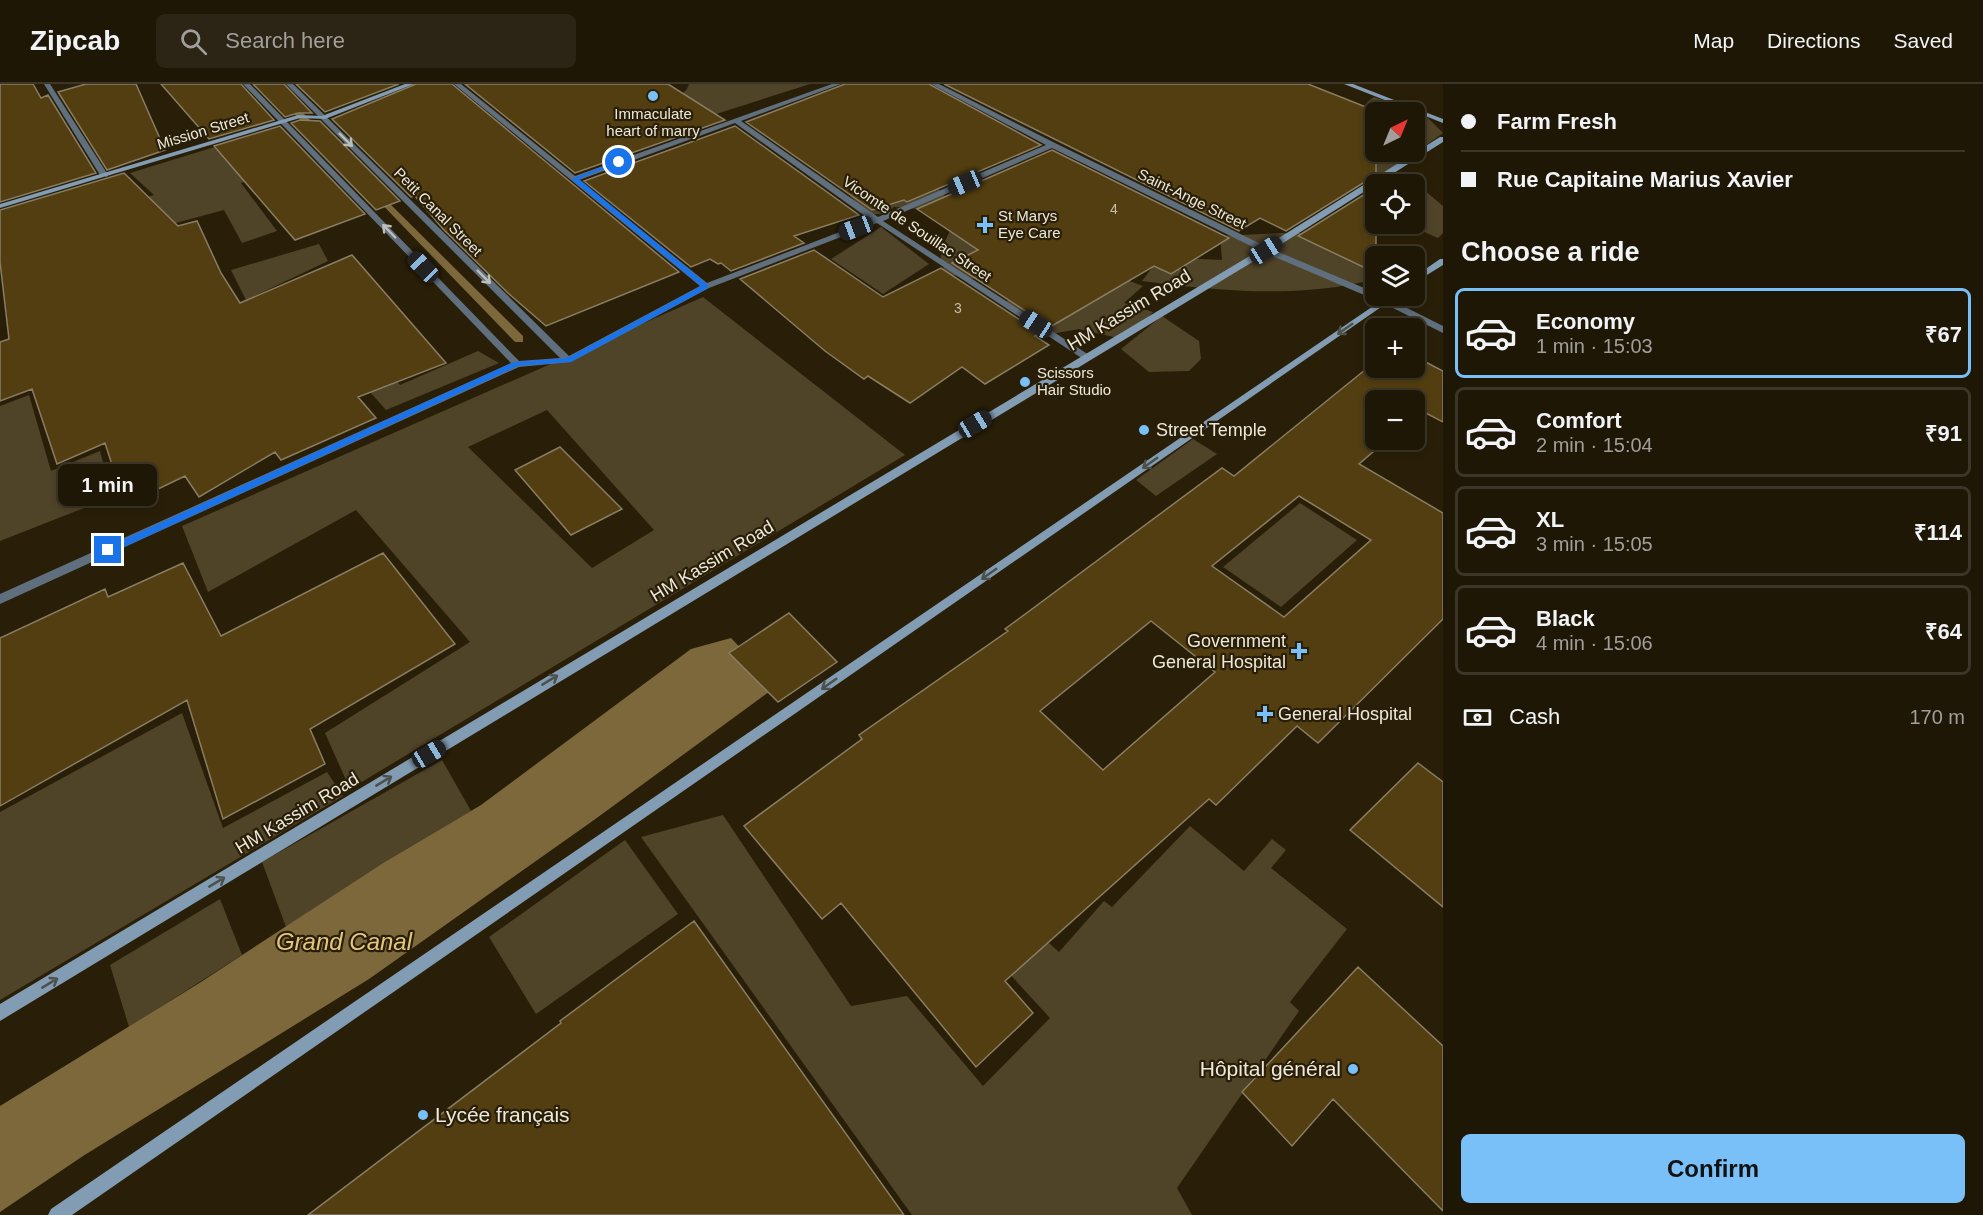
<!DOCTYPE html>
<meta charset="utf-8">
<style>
body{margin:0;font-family:Arial,sans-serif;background:#2c2414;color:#f1f3f6;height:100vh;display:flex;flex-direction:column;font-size:22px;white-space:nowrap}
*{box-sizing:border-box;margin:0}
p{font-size:20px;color:#a19f9b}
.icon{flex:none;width:33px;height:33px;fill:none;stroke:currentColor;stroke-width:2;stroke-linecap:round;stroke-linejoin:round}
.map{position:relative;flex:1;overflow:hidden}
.side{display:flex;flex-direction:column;background:#1f1706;width:540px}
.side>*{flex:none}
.hud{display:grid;align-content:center;height:132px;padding:0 18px;background:#1f1706}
.needle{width:39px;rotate:43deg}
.fabs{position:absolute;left:1365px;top:18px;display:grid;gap:12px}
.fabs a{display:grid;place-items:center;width:60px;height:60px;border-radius:9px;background:#1f1706;box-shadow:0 3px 9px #0003,0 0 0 2px #3c3628;font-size:30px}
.end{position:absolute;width:27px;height:27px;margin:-14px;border:8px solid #1a73e8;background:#fff;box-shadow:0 0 0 3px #fff}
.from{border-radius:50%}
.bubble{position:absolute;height:42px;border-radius:9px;background:#1f1706;box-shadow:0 3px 9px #0003,0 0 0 2px #3c3628;font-size:20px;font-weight:800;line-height:42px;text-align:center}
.car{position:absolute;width:18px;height:36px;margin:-18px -9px;border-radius:8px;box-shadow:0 0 4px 2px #0007;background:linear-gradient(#222 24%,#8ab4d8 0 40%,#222 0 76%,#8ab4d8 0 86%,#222 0)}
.hud b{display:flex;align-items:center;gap:21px;height:57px;font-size:22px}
.hud b+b{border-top:2px solid #3c3628}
.hud i{width:15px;height:15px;background:#f1f3f6}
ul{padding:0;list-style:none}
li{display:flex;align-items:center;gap:18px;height:90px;margin:0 12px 9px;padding:0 6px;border:3px solid #3c3628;border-radius:9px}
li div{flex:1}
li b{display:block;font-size:22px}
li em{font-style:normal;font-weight:800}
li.current{border-color:#79bff8}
li>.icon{width:54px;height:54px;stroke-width:1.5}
h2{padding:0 18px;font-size:27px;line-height:72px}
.pay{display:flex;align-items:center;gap:15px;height:66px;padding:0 18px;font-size:22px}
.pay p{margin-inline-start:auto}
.primary-button{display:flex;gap:12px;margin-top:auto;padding:12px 18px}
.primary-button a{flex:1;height:69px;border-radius:9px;background:#79bff8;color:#111;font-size:24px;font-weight:800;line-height:69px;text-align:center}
header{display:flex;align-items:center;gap:36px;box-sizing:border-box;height:84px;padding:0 30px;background:#1f1706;border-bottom:2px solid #3c3628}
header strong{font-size:28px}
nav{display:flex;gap:33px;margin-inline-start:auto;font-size:21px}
.search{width:420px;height:54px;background:#2c2414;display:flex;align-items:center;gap:15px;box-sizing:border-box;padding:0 21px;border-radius:9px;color:#a19f9b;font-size:22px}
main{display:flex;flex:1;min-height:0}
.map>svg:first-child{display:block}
.green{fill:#4f4328;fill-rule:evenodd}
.water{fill:#7d683c}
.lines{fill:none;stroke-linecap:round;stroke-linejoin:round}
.stream{fill:#7d683c;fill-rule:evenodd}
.building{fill:#523e10;stroke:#897d64;stroke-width:1.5;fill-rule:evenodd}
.street{fill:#5f6f7e;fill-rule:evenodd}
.secondary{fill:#819cb3;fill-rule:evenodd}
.oneway{stroke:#bcbeba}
.oneway2{stroke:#4c514c}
.route{fill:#1a73e8}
.poi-dot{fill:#79bff8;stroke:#291f08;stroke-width:2}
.labels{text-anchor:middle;stroke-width:4.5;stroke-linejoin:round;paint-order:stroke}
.far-number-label{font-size:14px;fill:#c7bea8}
.far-poi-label{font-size:15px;fill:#eee8da;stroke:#291f08;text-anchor:start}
.far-street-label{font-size:15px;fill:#eee8da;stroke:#291f08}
.street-label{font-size:18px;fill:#eee8da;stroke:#291f08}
.poi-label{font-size:18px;fill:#eee8da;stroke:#291f08;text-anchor:start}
.near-poi-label{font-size:21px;fill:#eee8da;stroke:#291f08;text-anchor:end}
.near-water-label{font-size:24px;font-style:italic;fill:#e6c57e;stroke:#291f08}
</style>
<header>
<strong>Zipcab</strong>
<div class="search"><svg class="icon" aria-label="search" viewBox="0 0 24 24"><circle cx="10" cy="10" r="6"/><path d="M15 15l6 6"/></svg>Search here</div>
<nav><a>Map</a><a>Directions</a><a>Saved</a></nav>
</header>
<main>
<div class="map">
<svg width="1443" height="1131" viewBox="0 0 1443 1131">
<rect width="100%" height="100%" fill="#291f08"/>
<path class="green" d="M 689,0 L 810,0 L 710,32 L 674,18 L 687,5 Z
M 1374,13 L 1424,30 L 1443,49 L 1381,94 L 1328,105 L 1376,68 L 1414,68 L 1414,28 L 1387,28 L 1367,18 Z
M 273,45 L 306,77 L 241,99 L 277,147 L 242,159 L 224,126 L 146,147 L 121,121 L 154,111 L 130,89 Z
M 853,97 L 936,103 L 944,110 L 946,120 L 934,126 L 894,123 L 884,130 L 868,130 L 850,112 Z
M 1415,102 L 1424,106 L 1443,122 L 1443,149 L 1438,154 L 1406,140 L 1414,140 Z
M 881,143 L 929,180 L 883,210 L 831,175 Z
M 971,144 L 1006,193 L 976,195 L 946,190 C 937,171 941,165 950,147 Z
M 1281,149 L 1312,149 L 1375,184 L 1375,195 C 1300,215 1219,207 1142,197 L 1160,173 L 1222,176 L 1220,152 Z
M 319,160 L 328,177 L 246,216 L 231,186 Z
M 1105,188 L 1143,202 L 1124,219 L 1153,228 L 1148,233 L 1118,254 L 1079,245 L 1051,250 L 1006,220 L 1011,208 Z
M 703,213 L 905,371 L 350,705 L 325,649 L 470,558 L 356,426 L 208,508 L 182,442 ZM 547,326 L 654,446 L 592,484 L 468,363 Z
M 336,227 L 400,301 L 478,267 L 499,279 L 386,326 L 308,238 Z
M 1162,232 L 1199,257 L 1201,275 L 1189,287 L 1149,288 L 1121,265 Z
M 29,311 L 51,387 L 100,367 L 112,413 L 0,457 L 0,322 Z
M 1193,355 L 1217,370 L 1156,412 L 1136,396 Z
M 1300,419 L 1357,456 L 1281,523 L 1223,483 Z
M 182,629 L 223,744 L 327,688 L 343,712 L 0,916 L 0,728 Z
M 442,676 L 471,727 L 383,779 L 286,843 L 262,778 Z
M 723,731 L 851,922 L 907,912 L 983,1002 L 1050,934 L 973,850 L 1018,831 L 1059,868 L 1104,817 L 1112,823 L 1190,742 L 1244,787 L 1272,755 L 1286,766 L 1271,784 L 1347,845 L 1290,918 L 1299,927 L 1177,1104 L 1192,1131 L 912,1131 L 641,753 Z
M 625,756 L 678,830 L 536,930 L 489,853 Z
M 220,815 L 242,871 L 129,943 L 110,881 Z"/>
<path class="water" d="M 731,554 L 777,602 L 594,736 L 369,895 L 83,1072 L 0,1128 L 0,1022 L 201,898 L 383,779 L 481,721 L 691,565 Z"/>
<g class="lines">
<path class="stream" d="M 265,0 L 274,0 L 323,49 L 323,53 L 317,53 Z
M 374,104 L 523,252 L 523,258 L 515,258 L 371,109 L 369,107 Z"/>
</g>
<path class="building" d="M 0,0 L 33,0 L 41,14 L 48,11 L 96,89 L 0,118 Z
M 86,0 L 136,0 L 165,66 L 107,86 L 58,8 Z
M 161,0 L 241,0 L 274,36 L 209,55 Z
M 253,0 L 284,0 L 312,29 L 298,29 L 285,33 Z
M 296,0 L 399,0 L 325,28 Z
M 416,0 L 452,0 L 679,188 L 546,242 L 509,210 L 443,145 L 415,112 L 411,113 L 332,35 Z
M 465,0 L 668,0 L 725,36 L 575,89 Z
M 845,0 L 929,0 L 1041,61 L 907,118 L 904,116 L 872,126 L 746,38 Z
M 944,0 L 1308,0 L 1376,27 L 1376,91 L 1286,147 L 1260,134 L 1239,147 Z
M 300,36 L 320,37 L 400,117 L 376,126 L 291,39 Z
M 280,42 L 365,130 L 295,156 L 214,62 Z
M 735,42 L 859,131 L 794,152 L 804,159 L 731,187 L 721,179 L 718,180 L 710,175 L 691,183 L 584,97 Z
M 1052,66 L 1229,154 L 1171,190 L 1154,182 L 1050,243 L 952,179 L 978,166 L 917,125 Z
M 124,89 L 178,142 L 197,137 L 221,189 L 240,219 L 352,171 L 446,279 L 358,313 L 376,334 L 281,376 L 275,368 L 199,413 L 185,392 L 125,421 L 105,359 L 57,380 L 32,305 L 0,317 L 0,258 L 9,255 L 0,178 L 0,126 Z
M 1376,103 L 1376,189 L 1298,152 Z
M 814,166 L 883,213 L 941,184 L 1040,249 L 1035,252 L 1049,261 L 985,300 L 962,283 L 910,319 L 868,292 L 864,295 L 825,267 L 740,195 Z
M 1414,272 L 1443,287 L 1443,338 L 1420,326 L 1414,331 L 1414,316 L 1376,316 L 1376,356 L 1387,356 L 1359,380 L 1443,429 L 1443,535 L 1318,659 L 1297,642 L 1216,721 L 1209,715 L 1005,897 L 1033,929 L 976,983 L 841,819 L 822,835 L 744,742 L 862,655 L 859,651 L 1008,547 L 1005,545 L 1222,384 L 1234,392 L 1376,277 L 1376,284 L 1414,284 ZM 1299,412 L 1371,456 L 1284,533 L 1212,482 ZM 1151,537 L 1215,588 L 1103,686 L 1040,627 Z
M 560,363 L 622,425 L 571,451 L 515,386 Z
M 383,469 L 455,560 L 310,645 L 325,680 L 223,735 L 187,616 L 0,722 L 0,554 L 105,505 L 108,513 L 183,479 L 221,552 Z
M 789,529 L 837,578 L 778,618 L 729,569 Z
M 1418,679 L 1443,698 L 1443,823 L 1350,746 Z
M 694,837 L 904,1131 L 308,1131 L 561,939 L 560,937 Z
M 1358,883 L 1443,962 L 1443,1127 L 1333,1015 L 1292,1062 L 1242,1008 Z"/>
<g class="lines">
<path class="street" d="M 44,0 L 50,0 L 108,91 L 107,93 L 100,91 Z
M 243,0 L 250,0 L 519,277 L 560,274 L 286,0 L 293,0 L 569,272 L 700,202 L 454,0 L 461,0 L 575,92 L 832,0 L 841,0 L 741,37 L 878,133 L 1046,61 L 931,0 L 939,0 L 1055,59 L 1269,164 L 1376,209 L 1376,212 L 1389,215 L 1443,242 L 1443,249 L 1383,219 L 1263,168 L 1052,64 L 883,137 L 1089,271 L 1089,275 L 1083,275 L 877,139 L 709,204 L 571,278 L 519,283 L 0,520 L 0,510 L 511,279 ZM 735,39 L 865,132 L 871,136 L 707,199 L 579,96 Z"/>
<path class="secondary" d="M 405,0 L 414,0 L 325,35 L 300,34 L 0,124 L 0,120 L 298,31 L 322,32 Z
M 1344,0 L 1353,0 L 1443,35 L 1443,39 Z
M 1440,53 L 1443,53 L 1443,58 L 1269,168 L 0,937 L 0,920 L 1263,164 Z
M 1440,175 L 1443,175 L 1443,181 L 1414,199 L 1414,193 Z
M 1388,212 L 1397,212 L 72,1131 L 48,1131 L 51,1125 Z"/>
</g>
<defs><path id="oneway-shaft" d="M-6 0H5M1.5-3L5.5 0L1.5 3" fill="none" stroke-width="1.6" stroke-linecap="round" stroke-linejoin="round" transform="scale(1.5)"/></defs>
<g class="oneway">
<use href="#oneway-shaft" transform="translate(346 56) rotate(45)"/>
<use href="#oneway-shaft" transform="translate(389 147) rotate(-134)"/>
<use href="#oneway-shaft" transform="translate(484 193) rotate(45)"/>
</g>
<g class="oneway2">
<use href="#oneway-shaft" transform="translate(1345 245) rotate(145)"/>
<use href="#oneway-shaft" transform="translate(1150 379) rotate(145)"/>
<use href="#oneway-shaft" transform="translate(989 490) rotate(145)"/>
<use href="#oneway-shaft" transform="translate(550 596) rotate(-31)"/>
<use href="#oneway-shaft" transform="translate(829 600) rotate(145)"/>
<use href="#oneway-shaft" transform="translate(384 697) rotate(-31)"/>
<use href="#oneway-shaft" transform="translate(217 798) rotate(-31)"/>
<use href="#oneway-shaft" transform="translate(50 899) rotate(-31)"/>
</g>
<path class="route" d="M 617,77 L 622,78 L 579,95 L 708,201 L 708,204 L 571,278 L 518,282 L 111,469 L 105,469 L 105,464 L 514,278 L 567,274 L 701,202 L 571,95 Z"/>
<g class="poi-dot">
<circle cx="653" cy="12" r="6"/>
<path d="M982 132h6v6h6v6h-6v6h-6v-6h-6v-6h6z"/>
<circle cx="1025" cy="298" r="6"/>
<circle cx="1144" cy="346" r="6"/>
<path d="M1296 558h6v6h6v6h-6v6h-6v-6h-6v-6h6z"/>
<path d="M1262 621h6v6h6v6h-6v6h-6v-6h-6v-6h6z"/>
<circle cx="1353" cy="985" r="6"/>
<circle cx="423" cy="1031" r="6"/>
</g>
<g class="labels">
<g class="far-number-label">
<text x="1114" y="130">4</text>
<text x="958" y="229">3</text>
</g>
<g class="far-poi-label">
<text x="653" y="35" text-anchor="middle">Immaculate<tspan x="653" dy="17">heart of marry</tspan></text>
<text x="998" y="137">St Marys<tspan x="998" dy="17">Eye Care</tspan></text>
<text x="1037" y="294">Scissors<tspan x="1037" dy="17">Hair Studio</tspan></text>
</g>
<g class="far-street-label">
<text transform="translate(203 47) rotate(-17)" y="5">Mission Street</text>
<text transform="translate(1192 115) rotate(26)" y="5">Saint-Ange Street</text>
<text transform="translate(438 128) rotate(45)" y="5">Petit Canal Street</text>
<text transform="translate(917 145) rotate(34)" y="5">Vicomte de Souillac Street</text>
</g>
<g class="street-label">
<text transform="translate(1129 226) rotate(-31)" y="6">HM Kassim Road</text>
<text transform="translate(712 477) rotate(-31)" y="6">HM Kassim Road</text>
<text transform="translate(297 729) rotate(-31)" y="6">HM Kassim Road</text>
</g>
<g class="poi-label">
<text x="1156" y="352">Street Temple</text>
<text x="1286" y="563" text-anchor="end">Government<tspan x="1286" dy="21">General Hospital</tspan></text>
<text x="1278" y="636">General Hospital</text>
</g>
<g class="near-poi-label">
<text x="1341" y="992">Hôpital général</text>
<text x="435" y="1038" text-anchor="start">Lycée français</text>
</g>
<g class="near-water-label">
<text x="344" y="866">Grand Canal</text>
</g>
</g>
</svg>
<div class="fabs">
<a><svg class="needle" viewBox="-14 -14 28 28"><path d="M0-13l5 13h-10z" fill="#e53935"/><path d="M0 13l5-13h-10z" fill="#a19f9b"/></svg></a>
<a><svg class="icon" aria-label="locate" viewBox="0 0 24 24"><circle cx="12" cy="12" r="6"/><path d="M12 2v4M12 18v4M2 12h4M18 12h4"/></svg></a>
<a><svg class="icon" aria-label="layers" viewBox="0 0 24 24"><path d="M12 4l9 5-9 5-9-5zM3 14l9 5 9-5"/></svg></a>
<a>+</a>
<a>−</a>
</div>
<i class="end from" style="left:619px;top:78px"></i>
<i class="end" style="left:108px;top:466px"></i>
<div class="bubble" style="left:58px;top:380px;width:99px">1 min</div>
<i class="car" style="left:965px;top:99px;rotate:247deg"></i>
<i class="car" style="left:856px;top:144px;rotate:249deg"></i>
<i class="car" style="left:1266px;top:166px;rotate:58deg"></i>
<i class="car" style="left:423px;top:183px;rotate:316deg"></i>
<i class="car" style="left:1036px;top:240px;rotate:303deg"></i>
<i class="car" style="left:975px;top:340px;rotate:59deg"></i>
<i class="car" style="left:429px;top:670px;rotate:59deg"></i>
</div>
<section class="side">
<div class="hud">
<b><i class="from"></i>Farm Fresh</b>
<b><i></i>Rue Capitaine Marius Xavier</b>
</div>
<h2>Choose a ride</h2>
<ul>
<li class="current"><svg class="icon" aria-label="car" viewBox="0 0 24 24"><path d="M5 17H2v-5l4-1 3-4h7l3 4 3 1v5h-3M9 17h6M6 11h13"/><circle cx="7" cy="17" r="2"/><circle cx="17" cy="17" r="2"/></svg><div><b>Economy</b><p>1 min · 15:03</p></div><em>₹67</em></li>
<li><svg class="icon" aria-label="car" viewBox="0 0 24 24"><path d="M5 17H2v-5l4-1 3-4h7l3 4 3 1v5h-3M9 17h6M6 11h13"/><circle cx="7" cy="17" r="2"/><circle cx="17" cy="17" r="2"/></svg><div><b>Comfort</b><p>2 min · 15:04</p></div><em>₹91</em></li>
<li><svg class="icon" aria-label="car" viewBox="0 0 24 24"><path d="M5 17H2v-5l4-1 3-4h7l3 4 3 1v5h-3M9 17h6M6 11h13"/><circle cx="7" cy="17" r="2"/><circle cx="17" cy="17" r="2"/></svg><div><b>XL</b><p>3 min · 15:05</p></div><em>₹114</em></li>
<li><svg class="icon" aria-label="car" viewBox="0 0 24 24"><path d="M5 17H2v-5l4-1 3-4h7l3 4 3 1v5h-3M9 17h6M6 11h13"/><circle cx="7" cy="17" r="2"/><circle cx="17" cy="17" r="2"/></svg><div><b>Black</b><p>4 min · 15:06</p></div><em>₹64</em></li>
</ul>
<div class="pay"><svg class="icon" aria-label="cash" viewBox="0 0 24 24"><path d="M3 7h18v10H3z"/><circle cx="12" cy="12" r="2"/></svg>Cash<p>170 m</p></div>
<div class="primary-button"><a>Confirm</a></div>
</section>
</main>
